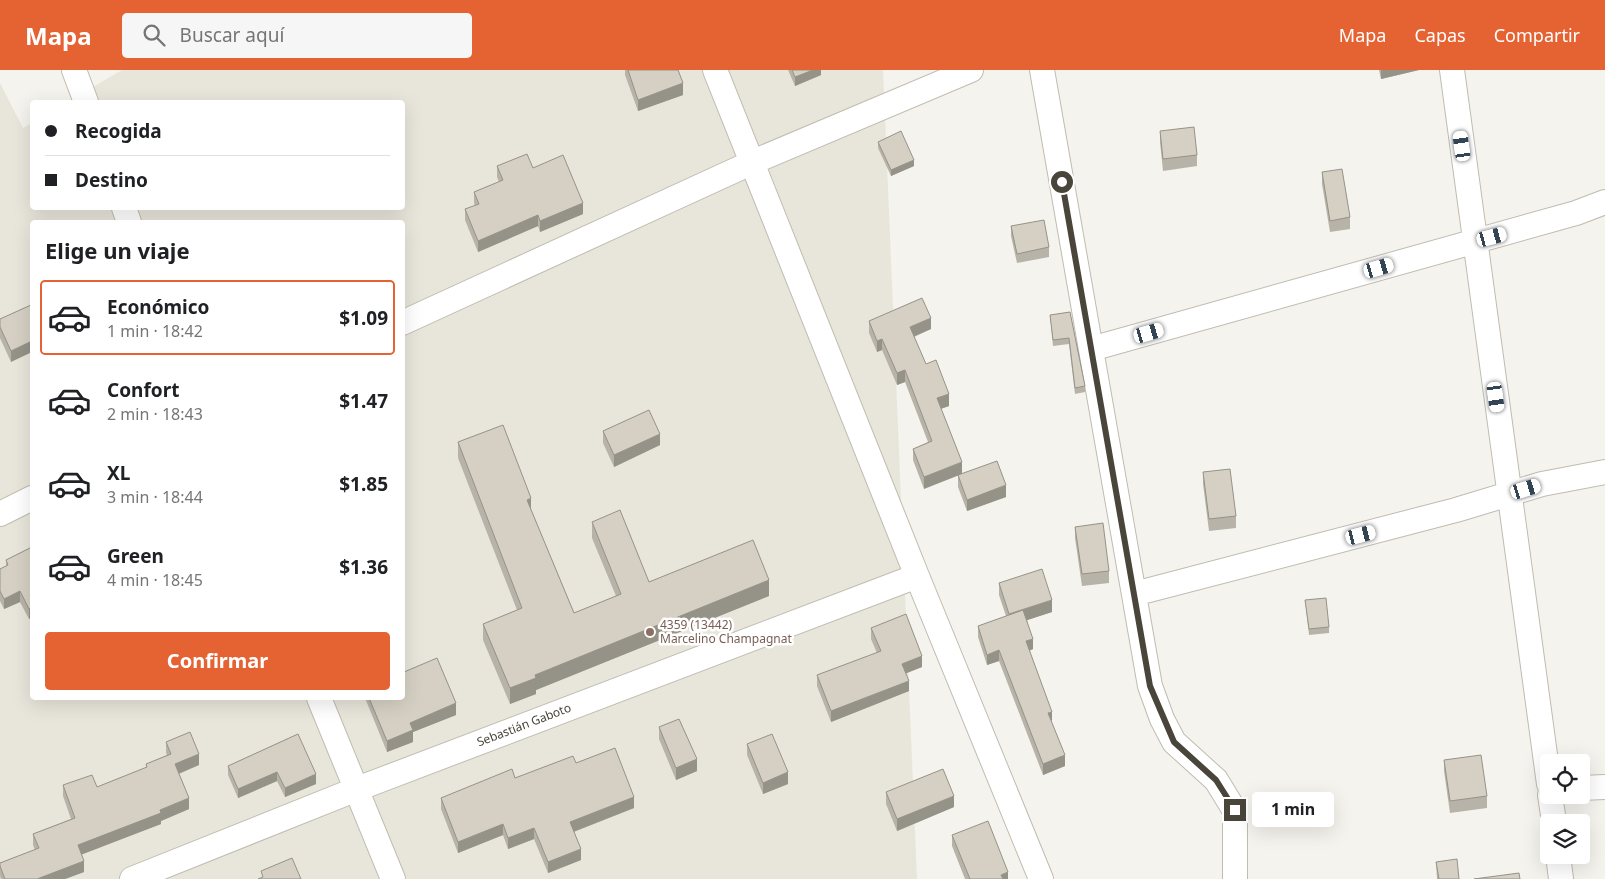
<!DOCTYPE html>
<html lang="es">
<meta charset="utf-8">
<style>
body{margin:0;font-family:"Noto Sans",sans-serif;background:#f6f6f6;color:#202124;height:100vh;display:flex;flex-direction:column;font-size:19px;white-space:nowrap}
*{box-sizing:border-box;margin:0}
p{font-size:16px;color:#757577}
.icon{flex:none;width:28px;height:28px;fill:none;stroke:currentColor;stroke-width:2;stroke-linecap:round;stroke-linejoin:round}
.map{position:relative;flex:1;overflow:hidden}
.sheet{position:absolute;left:30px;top:150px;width:375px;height:480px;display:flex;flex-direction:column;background:#fff;border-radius:5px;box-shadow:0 5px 20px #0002}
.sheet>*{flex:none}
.guide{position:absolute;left:30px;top:30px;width:375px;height:110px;border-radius:5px;box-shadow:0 5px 20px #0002;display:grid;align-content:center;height:110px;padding:0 15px;background:#fff}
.fabs{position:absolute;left:1540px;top:684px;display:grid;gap:10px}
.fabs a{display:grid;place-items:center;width:50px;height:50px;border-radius:5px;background:#fff;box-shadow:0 5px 20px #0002;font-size:25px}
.end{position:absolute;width:22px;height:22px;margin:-11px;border:6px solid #49453a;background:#fff;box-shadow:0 0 0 2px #fff}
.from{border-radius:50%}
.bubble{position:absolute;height:35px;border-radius:5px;background:#fff;box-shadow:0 5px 20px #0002;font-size:16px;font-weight:700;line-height:35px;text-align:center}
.car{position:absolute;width:15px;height:30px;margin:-15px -8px;border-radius:6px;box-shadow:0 0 4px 1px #0007;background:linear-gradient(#fff 24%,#345 0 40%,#fff 0 76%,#345 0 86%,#fff 0)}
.guide b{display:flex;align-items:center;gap:18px;height:48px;font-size:19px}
.guide b+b{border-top:1px solid #e0e0e0}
.guide i{width:12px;height:12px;background:#202124}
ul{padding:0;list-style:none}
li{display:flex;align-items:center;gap:15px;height:75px;margin:0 10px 8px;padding:0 5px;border:2px solid transparent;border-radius:5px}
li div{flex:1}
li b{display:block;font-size:19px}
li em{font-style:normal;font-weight:700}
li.on{border-color:#e56233}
li>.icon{width:45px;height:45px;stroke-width:1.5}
h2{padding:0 15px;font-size:22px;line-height:60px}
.button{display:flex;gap:10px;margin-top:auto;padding:10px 15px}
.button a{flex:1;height:58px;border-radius:5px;background:#e56233;color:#fff;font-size:20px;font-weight:700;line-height:58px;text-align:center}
header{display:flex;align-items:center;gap:30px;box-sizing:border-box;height:70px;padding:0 25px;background:#e56233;color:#fff}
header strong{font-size:24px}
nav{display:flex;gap:28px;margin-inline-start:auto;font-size:18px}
.search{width:350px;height:45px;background:#f6f6f6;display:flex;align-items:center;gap:12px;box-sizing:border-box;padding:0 18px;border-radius:5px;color:#757577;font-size:19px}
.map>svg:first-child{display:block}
.residential{fill:#e8e5db;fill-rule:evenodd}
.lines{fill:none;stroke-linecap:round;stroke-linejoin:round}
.street-casing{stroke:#bfbcb0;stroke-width:26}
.street{stroke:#fff;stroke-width:24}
.wall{fill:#b7b3a8}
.shaded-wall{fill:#959288}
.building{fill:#d5d0c3;stroke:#959288}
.route{stroke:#49453a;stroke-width:6}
.education-dot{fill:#8d6e63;stroke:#fff;stroke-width:2}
.labels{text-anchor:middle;stroke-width:5;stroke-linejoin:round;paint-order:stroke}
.education-label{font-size:12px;fill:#785e54;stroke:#fff;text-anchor:start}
.street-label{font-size:12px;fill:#49453a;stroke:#fff}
</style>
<header>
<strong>Mapa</strong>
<div class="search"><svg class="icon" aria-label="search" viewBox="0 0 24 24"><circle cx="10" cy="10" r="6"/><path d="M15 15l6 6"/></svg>Buscar aquí</div>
<nav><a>Mapa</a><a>Capas</a><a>Compartir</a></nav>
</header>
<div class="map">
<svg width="1605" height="809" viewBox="0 0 1605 809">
<rect width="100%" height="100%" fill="#f5f3ed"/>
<path class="residential" d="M 122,0 L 883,0 L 917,809 L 0,809 L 0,13 L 23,58 L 32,53 L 32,138 L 402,138 L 402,32 L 67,32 ZM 32,152 L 402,152 L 402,628 L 32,628 Z"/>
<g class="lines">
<g class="street-casing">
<path id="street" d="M 74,0 L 86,32
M 715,0 L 917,506 L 1041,809
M 1042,0 L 1150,616 L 1162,649 L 1174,672 L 1216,710 L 1235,741 L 1235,809
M 1452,0 L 1549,714
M 124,138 L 129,152
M 402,253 L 753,92 L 971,0
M 1091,279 L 1576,143 L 1605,132
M 0,444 L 32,428
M 1134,524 L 1456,440 L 1542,414 L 1605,402
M 319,628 L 393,809
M 1581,718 L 1605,717
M 1550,725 L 1554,752
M 1558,785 L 1561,809
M 132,809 L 357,719 L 917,506"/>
</g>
<use href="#street" class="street"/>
</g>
<path class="wall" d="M 625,0 L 678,0 L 683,25 L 638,41 L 625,5 Z
M 788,0 L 821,0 L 821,5 L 795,16 Z
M 1379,0 L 1419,0 L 1381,9 Z
M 1160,61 L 1197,85 L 1197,96 L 1163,101 L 1160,72 Z
M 878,72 L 914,96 L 891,106 L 878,78 Z
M 497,96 L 533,98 L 583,144 L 540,162 L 538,156 L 478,182 L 465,150 L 465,139 L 475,136 L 474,133 L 474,122 L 499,112 L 497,107 Z
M 1322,102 L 1350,147 L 1350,159 L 1330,162 L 1322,114 Z
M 1011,156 L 1049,177 L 1049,187 L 1017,193 L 1011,166 Z
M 31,235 L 11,292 L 0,268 L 0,249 Z
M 1070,242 L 1085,316 L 1085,322 L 1075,324 L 1069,274 L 1053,276 L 1050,245 Z
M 869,251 L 931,259 L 914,267 L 926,294 L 949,336 L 941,339 L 924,419 L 913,390 L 913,379 L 928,372 L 905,312 L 897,315 L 882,280 L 877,282 L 869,263 Z
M 603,361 L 660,375 L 614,397 L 603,373 Z
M 458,372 L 531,440 L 574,543 L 616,526 L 592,468 L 592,452 L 649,512 L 769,526 L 536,620 L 536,624 L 510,634 L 483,570 L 483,554 L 517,540 L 458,388 Z
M 1203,402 L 1236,446 L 1236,458 L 1209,461 L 1203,414 Z
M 958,405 L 1006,427 L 967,441 L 958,417 Z
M 1075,457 L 1109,501 L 1109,513 L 1082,516 L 1075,468 Z
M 32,477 L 32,547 L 29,549 L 20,532 L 4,539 L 0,531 L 0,499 L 6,496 L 6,490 Z
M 999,513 L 1052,542 L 1027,550 L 1033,579 L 1029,581 L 1065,696 L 1043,705 L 999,591 L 987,595 L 978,567 L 978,556 L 1006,546 L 999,525 Z
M 1305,530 L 1329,557 L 1329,563 L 1309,565 Z
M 871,558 L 922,597 L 906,603 L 909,621 L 831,652 L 817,616 L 817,605 L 877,583 L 871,569 Z
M 404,602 L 456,645 L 413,662 L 413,672 L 387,682 L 365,628 L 402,628 Z
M 659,657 L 697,701 L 676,710 L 659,669 Z
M 298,664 L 316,714 L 285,727 L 277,711 L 238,728 L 228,705 L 228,696 Z
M 166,672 L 199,695 L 179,704 L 189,739 L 161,751 L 161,754 L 81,784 L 84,802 L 65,809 L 1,809 L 0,806 L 0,793 L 35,780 L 33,775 L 33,764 L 71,749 L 63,726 L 63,715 L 97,717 L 146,698 L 146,694 L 167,685 L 166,683 Z
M 747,674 L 788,714 L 763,724 L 747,685 Z
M 1444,690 L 1487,726 L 1487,738 L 1450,743 L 1444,701 Z
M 576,693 L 634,738 L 574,762 L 581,790 L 548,803 L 534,769 L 508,779 L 503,765 L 458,783 L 441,739 L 441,728 L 515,708 Z
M 886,722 L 954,737 L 897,761 L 886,734 Z
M 952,765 L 1008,809 L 965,809 L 952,776 Z
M 1436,792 L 1459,809 L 1437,809 Z"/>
<path class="shaded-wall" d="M 813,0 L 821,0 L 821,5 L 795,16 L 795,7 Z
M 1381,0 L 1419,0 L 1381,9 Z
M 683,13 L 683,25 L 638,41 L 638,30 Z
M 914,90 L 914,96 L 891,106 L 891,100 Z
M 583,133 L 583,144 L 540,162 L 540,151 Z
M 538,145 L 538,156 L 478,182 L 478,171 Z
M 931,248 L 931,259 L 910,268 L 910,257 Z
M 882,269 L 882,280 L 877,282 L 877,271 Z
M 32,271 L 32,282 L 11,292 L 11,281 Z
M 905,300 L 905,312 L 897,315 L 897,303 Z
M 949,324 L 949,336 L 937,340 L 937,328 Z
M 660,364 L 660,375 L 614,397 L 614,385 Z
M 962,392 L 962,404 L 924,419 L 924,407 Z
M 1006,415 L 1006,427 L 967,441 L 967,430 Z
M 531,428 L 531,444 L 527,430 Z
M 769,510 L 769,526 L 536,620 L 536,624 L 510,634 L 510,618 L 535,605 Z
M 20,521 L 20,532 L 4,539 L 4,529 Z
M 1052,530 L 1052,542 L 1009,556 L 1009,544 Z
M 32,537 L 32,547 L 29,549 L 29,539 Z
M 1033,569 L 1033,579 L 1026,582 L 1026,571 Z
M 999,580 L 999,591 L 987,595 L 987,585 Z
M 922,586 L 922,597 L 902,605 L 902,594 Z
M 909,611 L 909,621 L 831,652 L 831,641 Z
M 456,633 L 456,645 L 413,662 L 413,672 L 387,682 L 387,671 L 410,653 Z
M 1052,642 L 1052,652 L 1048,643 Z
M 199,684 L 199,695 L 175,705 L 175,694 Z
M 1065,685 L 1065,696 L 1043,705 L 1043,694 Z
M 697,689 L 697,701 L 676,710 L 676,698 Z
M 277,702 L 277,711 L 238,728 L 238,719 Z
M 788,702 L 788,714 L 763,724 L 763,713 Z
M 316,704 L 316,714 L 285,727 L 285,718 Z
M 954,726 L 954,737 L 897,761 L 897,749 Z
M 634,727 L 634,738 L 570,763 L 570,752 Z
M 189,728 L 189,739 L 161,751 L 161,754 L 78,786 L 78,775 Z
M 503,754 L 503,765 L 458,783 L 458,772 Z
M 534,758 L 534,769 L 508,779 L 508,768 Z
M 581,779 L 581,790 L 548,803 L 548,792 Z
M 84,791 L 84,802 L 65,809 L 37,809 Z
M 1008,802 L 1008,809 L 1001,809 L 1001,805 Z"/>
<path class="building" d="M 628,0 L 678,0 L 683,13 L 638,30 Z
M 792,0 L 813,0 L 795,7 Z
M 1194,57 L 1197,85 L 1163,89 L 1160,61 Z
M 901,61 L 914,90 L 891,100 L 878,72 Z
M 527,84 L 533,98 L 563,85 L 583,133 L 540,151 L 538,145 L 478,171 L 465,139 L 479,134 L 474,122 L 503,110 L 497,96 Z
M 1342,99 L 1350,147 L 1330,151 L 1322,102 Z
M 1044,150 L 1049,177 L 1017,184 L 1011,156 Z
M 922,228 L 931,248 L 910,257 L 926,294 L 936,290 L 949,324 L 937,328 L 962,392 L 924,407 L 913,379 L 932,371 L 905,300 L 897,303 L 882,269 L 877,271 L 869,251 Z
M 31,235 L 32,239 L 32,271 L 11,281 L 0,257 L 0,249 Z
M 1070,242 L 1085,316 L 1075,318 L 1069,268 L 1053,270 L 1050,245 Z
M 649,340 L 660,364 L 614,385 L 603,361 Z
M 503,355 L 531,428 L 527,430 L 574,543 L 621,524 L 592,452 L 620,440 L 649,512 L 753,470 L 769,510 L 535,605 L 536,608 L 510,618 L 483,554 L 522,538 L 458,372 Z
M 997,391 L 1006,415 L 967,430 L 958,405 Z
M 1230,399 L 1236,446 L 1209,449 L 1203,402 Z
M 1103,453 L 1109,501 L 1082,504 L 1075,457 Z
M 32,477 L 32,537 L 29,539 L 20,521 L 4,529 L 0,521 L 0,499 L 8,495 L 6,490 Z
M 1042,499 L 1052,530 L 1009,544 L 999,513 Z
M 1326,528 L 1329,557 L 1309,559 L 1305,530 Z
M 1023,540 L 1033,569 L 1026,571 L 1052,642 L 1048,643 L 1065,685 L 1043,694 L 999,580 L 987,585 L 978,556 Z
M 906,544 L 922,586 L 902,594 L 909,611 L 831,641 L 817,605 L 881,581 L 871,558 Z
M 437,588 L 456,633 L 410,653 L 413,660 L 387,671 L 369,628 L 402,628 L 402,598 L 404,602 Z
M 679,649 L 697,689 L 676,698 L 659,657 Z
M 190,662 L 199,684 L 175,694 L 189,728 L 160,740 L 161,743 L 78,775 L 84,791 L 37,809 L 5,809 L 0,796 L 0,793 L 39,778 L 33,764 L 75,748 L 63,715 L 92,705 L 97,717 L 147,697 L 146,694 L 171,684 L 166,672 Z
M 298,664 L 316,704 L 285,718 L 277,702 L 238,719 L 228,696 Z
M 772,664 L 788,702 L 763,713 L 747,674 Z
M 615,678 L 634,727 L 570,752 L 581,779 L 548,792 L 534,758 L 508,768 L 503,754 L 458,772 L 441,728 L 512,699 L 515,708 L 573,686 L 576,693 Z
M 1481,685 L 1487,726 L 1450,731 L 1444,690 Z
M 943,699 L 954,726 L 897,749 L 886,722 Z
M 988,751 L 1008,802 L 1001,805 L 1003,809 L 970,809 L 952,765 Z
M 292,788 L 301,809 L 258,809 L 263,807 L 261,801 Z
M 1457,789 L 1459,809 L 1439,809 L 1436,792 Z
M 1519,803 L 1520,809 L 1474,809 Z"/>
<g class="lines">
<path class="route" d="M 1062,112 L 1150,616 L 1174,672 L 1216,710 L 1235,740"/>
</g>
<circle class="education-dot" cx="650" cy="562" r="5"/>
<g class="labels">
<g class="education-label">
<text x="660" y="559">4359 (13442)<tspan x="660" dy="14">Marcelino Champagnat</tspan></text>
</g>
<g class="street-label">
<text transform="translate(524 655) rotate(-21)" y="4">Sebastián Gaboto</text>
</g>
</g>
</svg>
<div class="fabs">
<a><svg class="icon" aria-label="locate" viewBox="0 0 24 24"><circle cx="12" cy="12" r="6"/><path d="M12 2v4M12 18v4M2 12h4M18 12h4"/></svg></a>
<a><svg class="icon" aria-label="layers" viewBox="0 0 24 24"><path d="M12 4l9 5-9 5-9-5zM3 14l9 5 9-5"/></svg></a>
</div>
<i class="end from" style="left:1062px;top:112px"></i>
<i class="end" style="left:1235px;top:740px"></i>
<div class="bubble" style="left:1252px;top:722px;width:82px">1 min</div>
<i class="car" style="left:1462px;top:76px;rotate:352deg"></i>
<i class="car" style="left:1492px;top:167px;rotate:75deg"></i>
<i class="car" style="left:1379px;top:198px;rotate:74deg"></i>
<i class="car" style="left:1149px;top:263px;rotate:74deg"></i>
<i class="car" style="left:1496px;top:327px;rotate:172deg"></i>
<i class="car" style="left:1526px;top:419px;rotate:73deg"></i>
<i class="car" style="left:1361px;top:465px;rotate:76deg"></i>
<div class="guide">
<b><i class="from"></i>Recogida</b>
<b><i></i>Destino</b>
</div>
<section class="sheet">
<h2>Elige un viaje</h2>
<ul>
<li class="on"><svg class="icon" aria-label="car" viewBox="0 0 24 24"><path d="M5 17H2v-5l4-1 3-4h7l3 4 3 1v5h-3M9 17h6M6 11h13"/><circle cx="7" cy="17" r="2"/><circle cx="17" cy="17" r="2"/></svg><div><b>Económico</b><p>1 min · 18:42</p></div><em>$1.09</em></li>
<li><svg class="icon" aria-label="car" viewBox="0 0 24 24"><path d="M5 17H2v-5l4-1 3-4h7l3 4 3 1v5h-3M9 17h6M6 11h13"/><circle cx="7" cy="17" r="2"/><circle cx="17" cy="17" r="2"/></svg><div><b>Confort</b><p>2 min · 18:43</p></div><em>$1.47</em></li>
<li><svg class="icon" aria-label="car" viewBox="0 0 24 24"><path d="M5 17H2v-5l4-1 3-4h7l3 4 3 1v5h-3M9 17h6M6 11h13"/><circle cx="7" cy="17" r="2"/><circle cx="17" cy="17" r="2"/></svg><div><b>XL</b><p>3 min · 18:44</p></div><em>$1.85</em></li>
<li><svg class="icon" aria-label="car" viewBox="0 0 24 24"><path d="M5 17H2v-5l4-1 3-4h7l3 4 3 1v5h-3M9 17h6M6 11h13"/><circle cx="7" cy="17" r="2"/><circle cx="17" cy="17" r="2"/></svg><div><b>Green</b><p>4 min · 18:45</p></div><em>$1.36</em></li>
</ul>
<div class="button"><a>Confirmar</a></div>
</section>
</div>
